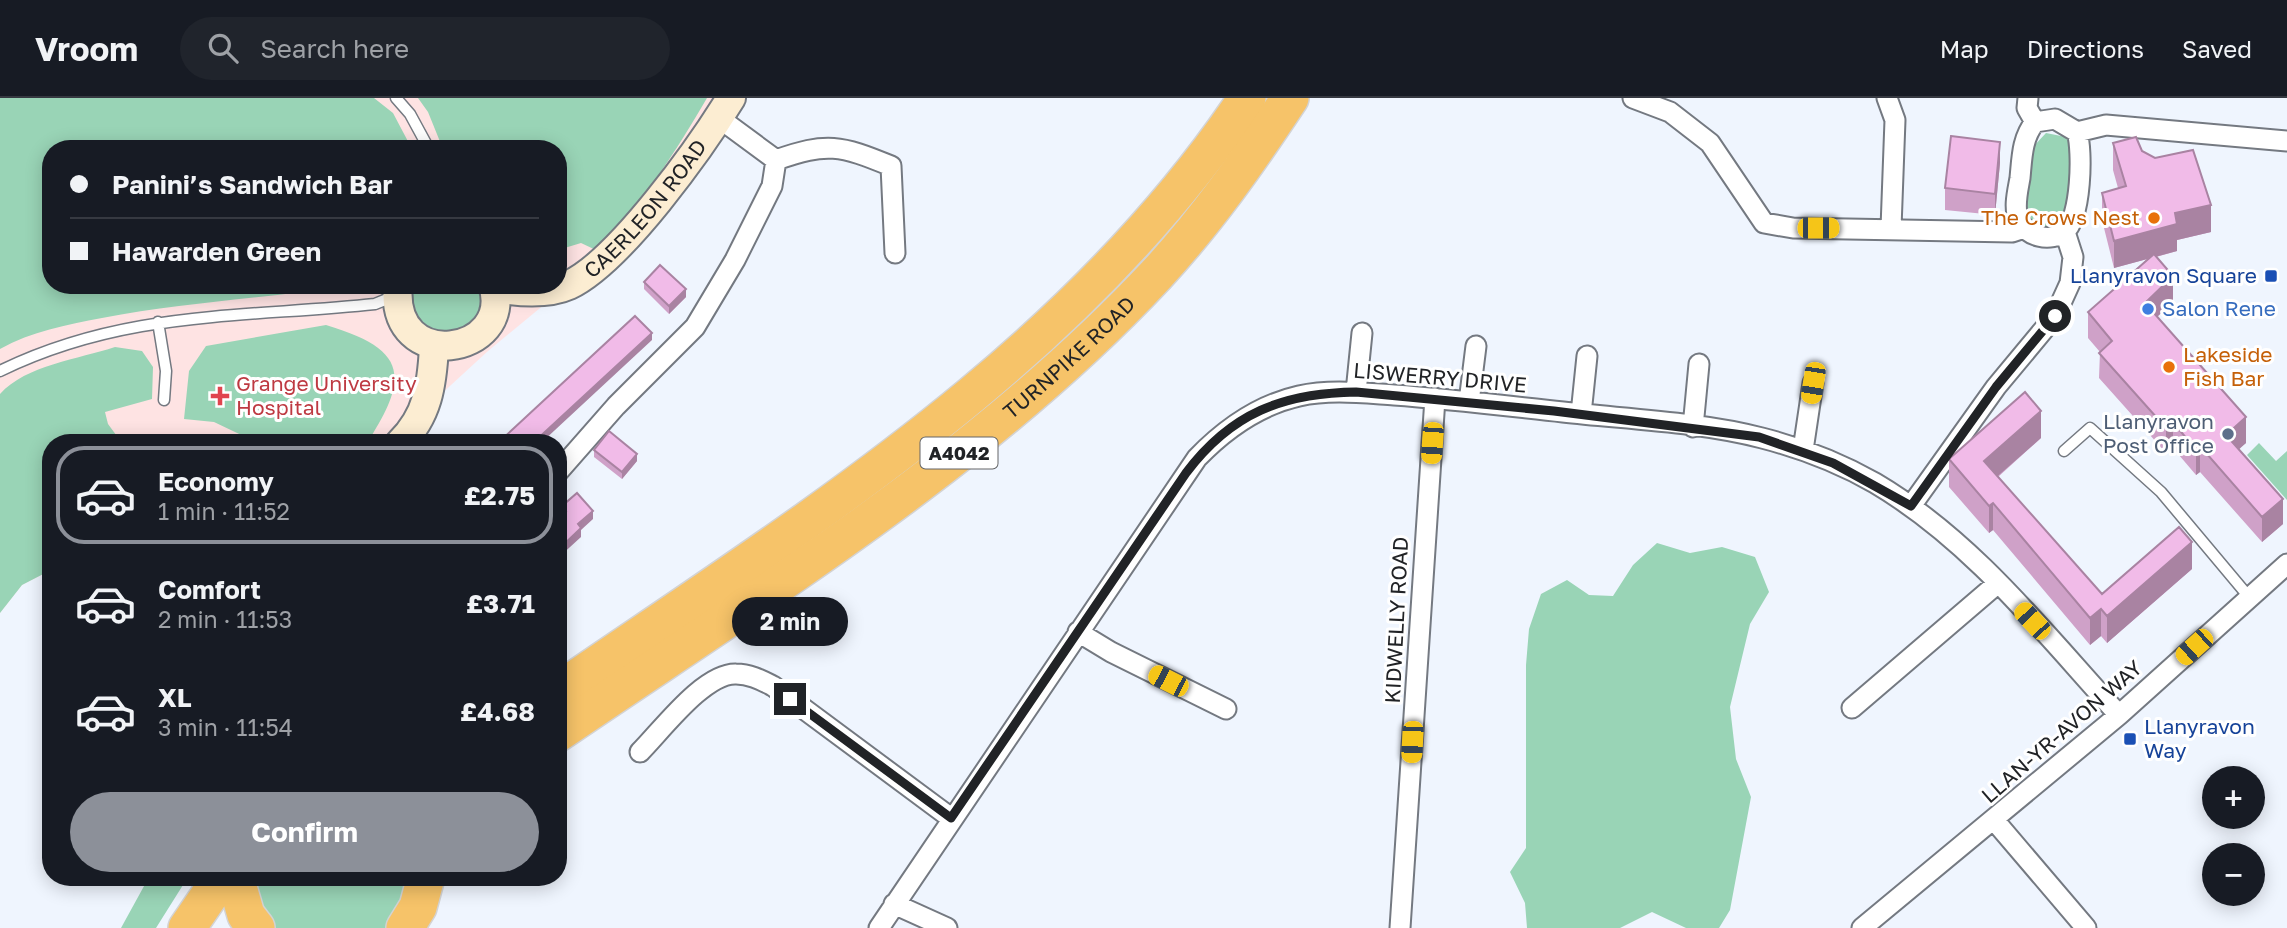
<!DOCTYPE html>
<meta charset="utf-8">
<style>
body{margin:0;font-family:"Golos Text",sans-serif;background:#20242c;color:#f1f3f6;height:100vh;display:flex;flex-direction:column;font-size:26px;white-space:nowrap}
*{box-sizing:border-box;margin:0}
p{font-size:23px;color:#9ea1a6}
.icon{flex:none;width:38px;height:38px;fill:none;stroke:currentColor;stroke-width:2;stroke-linecap:round;stroke-linejoin:round}
.map{position:relative;flex:1;overflow:hidden}
.details{position:absolute;left:42px;top:336px;width:525px;height:452px;display:flex;flex-direction:column;background:#171b24;border-radius:28px;box-shadow:0 4px 18px #0003}
.details>*{flex:none}
.top-card{position:absolute;left:42px;top:42px;width:525px;height:154px;border-radius:28px;box-shadow:0 4px 18px #0003;display:grid;align-content:center;height:154px;padding:0 28px;background:#171b24}
.buttons{position:absolute;left:2202px;top:668px;display:grid;gap:14px}
.buttons a{display:grid;place-items:center;width:63px;height:63px;border-radius:50%;background:#171b24;box-shadow:0 4px 18px #0003;font-size:35px}
.end{position:absolute;width:32px;height:32px;margin:-16px;border:9px solid #212326;background:#fff;box-shadow:0 0 0 4px #fff}
.from{border-radius:50%}
.bubble{position:absolute;height:49px;border-radius:24px;background:#171b24;box-shadow:0 4px 18px #0003;font-size:23px;font-weight:700;line-height:49px;text-align:center}
.car{position:absolute;width:21px;height:42px;margin:-21px -10px;border-radius:9px;box-shadow:0 0 5px 2px #0007;background:linear-gradient(#f5c518 24%,#345 0 40%,#f5c518 0 76%,#345 0 86%,#f5c518 0)}
.top-card b{display:flex;align-items:center;gap:24px;height:66px;font-size:26px}
.top-card b+b{border-top:2px solid #363941}
.top-card i{width:18px;height:18px;background:#f1f3f6}
ul{padding:12px 0 0;list-style:none}
li{display:flex;align-items:center;gap:21px;height:98px;margin:0 14px 10px;padding:0 14px;border:4px solid transparent;border-radius:28px}
li div{flex:1}
li b{display:block;font-size:26px}
li em{font-style:normal;font-weight:700}
li.current{border-color:#8c9099}
li>.icon{width:63px;height:63px;stroke-width:1.5}
.cta{display:flex;gap:14px;margin-top:auto;padding:14px 28px}
.cta a{flex:1;height:80px;border-radius:42px;background:#8c9099;color:#fff;font-size:28px;font-weight:700;line-height:80px;text-align:center}
header{display:flex;align-items:center;gap:42px;box-sizing:border-box;height:98px;padding:0 35px;background:#171b24;border-bottom:2px solid #363941}
header strong{font-size:33px}
nav{display:flex;gap:38px;margin-inline-start:auto;font-size:24px}
.search{width:490px;height:63px;background:#20242c;display:flex;align-items:center;gap:18px;box-sizing:border-box;padding:0 24px;border-radius:38px;color:#9ea1a6;font-size:26px}
.map>svg:first-child{display:block}
.commercial{fill:#fee3e3;fill-rule:evenodd}
.green{fill:#99d4b6}
.lines{fill:none;stroke-linecap:round;stroke-linejoin:round}
.lane-casing{stroke:#747981;stroke-width:13}
.street-casing{stroke:#747981;stroke-width:23}
.secondary-casing{stroke:#747981;stroke-width:32}
.highway-casing{stroke:#d3d3d4;stroke-width:40}
.lane{stroke:#fff;stroke-width:10}
.street{stroke:#fff;stroke-width:19}
.secondary{stroke:#fcedd2;stroke-width:28}
.highway{stroke:#f6c369;stroke-width:37}
.wall{fill:#cfa1c8}
.shaded-wall{fill:#a983a2}
.building{fill:#f1bbe8;stroke:#a983a2;stroke-width:2}
.route{stroke:#212326;stroke-width:9}
.food-dot{fill:#e8710a;stroke:#fff;stroke-width:2.5}
.transit-dot{fill:#1a4fb4;stroke:#fff;stroke-width:2.5}
.shop-dot{fill:#3f7fe0;stroke:#fff;stroke-width:2.5}
.health-dot{fill:#e0444e;stroke:#fff;stroke-width:2.5}
.service-dot{fill:#5c6f8a;stroke:#fff;stroke-width:2.5}
.labels{text-anchor:middle;stroke-width:6;stroke-linejoin:round;paint-order:stroke}
.shield{fill:#fff;stroke:#646567;stroke-width:2}
.shield-label{font-size:19px;font-weight:bold;fill:#212326}
.street-label{font-size:21px;fill:#212326;stroke:#fff}
.food-label{font-size:21px;fill:#c56008;stroke:#fff;text-anchor:end}
.transit-label{font-size:21px;fill:#164399;stroke:#fff;text-anchor:end}
.shop-label{font-size:21px;fill:#366cbe;stroke:#fff;text-anchor:start}
.health-label{font-size:21px;fill:#be3a42;stroke:#fff;text-anchor:start}
.service-label{font-size:21px;fill:#4e5e75;stroke:#fff;text-anchor:end}
</style>
<header>
<strong>Vroom</strong>
<div class="search"><svg class="icon" aria-label="search" viewBox="0 0 24 24"><circle cx="10" cy="10" r="6"/><path d="M15 15l6 6"/></svg>Search here</div>
<nav><a>Map</a><a>Directions</a><a>Saved</a></nav>
</header>
<div class="map">
<svg width="2287" height="830" viewBox="0 0 2287 830">
<rect width="100%" height="100%" fill="#eff5fe"/>
<path class="commercial" d="M 0,0 L 717,0 L 616,134 L 568,187 L 488,253 L 388,345 L 51,345 L 51,472 L 22,487 L 0,515 ZM 51,51 L 558,51 L 558,187 L 51,187 Z"/>
<path class="green" d="M 0,0 L 374,0 L 393,15 L 412,51 L 51,51 L 51,187 L 348,187 C 266,201 184,204 102,220 C 66,227 32,233 0,251 Z
M 418,0 L 707,0 C 676,53 641,108 598,153 L 581,145 L 558,152 L 558,51 L 443,51 L 428,14 Z
M 2046,35 L 2066,39 C 2082,59 2069,106 2060,127 L 2047,133 L 2024,120 L 2032,50 Z
M 413,187 L 478,187 C 502,250 390,249 413,187 Z
M 326,227 C 406,251 411,277 367,345 L 258,345 L 214,324 L 184,321 L 189,273 L 206,248 Z
M 115,249 L 142,253 L 153,269 L 152,301 L 105,314 L 108,326 L 122,345 L 51,345 L 51,472 L 22,487 L 0,515 L 0,296 C 26,267 79,261 115,249 Z
M 2259,345 L 2276,363 L 2287,353 L 2287,402 L 2247,357 Z
M 1657,445 L 1690,455 L 1722,449 L 1755,459 L 1769,494 L 1750,526 L 1730,609 L 1736,661 L 1751,699 L 1730,812 L 1719,830 L 1686,830 L 1652,814 L 1620,830 L 1527,830 L 1525,805 L 1510,774 L 1526,750 L 1526,567 L 1529,531 L 1541,496 L 1567,482 L 1589,497 L 1613,498 L 1633,467 Z
M 149,779 L 188,779 L 156,830 L 121,830 Z
M 254,779 L 408,779 L 406,794 L 387,830 L 276,830 L 262,811 Z"/>
<g class="lines">
<g class="lane-casing">
<path id="lane" d="M 396,0 L 410,16 L 429,51
M 158,224 L 166,273 L 164,302
M 0,273 C 125,212 242,220 375,206 L 397,197
M 2064,353 L 2090,330 L 2161,394 L 2249,499"/>
</g>
<g class="street-casing">
<path id="street" d="M 1633,0 L 1670,14 L 1710,45 L 1764,125 L 1793,130 L 2012,134 L 2024,130
M 1887,0 L 1895,22 L 1891,130
M 2028,0 L 2027,10 L 2035,24
M 2055,21 L 2077,34 C 2083,53 2081,120 2065,133 C 2051,145 2026,139 2019,122 C 2013,110 2018,92 2020,80 C 2022,59 2022,40 2035,24 Z
M 2077,34 L 2106,27 L 2287,43
M 776,62 C 827,44 840,47 891,68 L 895,155
M 1356,294 L 1362,235
M 1469,304 L 1476,248
M 1581,316 L 1587,258
M 1693,329 L 1699,266
M 1803,352 L 1813,285
M 558,374 L 616,308 L 695,229 L 735,162 L 772,88 L 776,62 L 719,20
M 1911,408 L 1996,289 L 2055,218 L 2070,185 L 2073,159 L 2065,134
M 1078,534 L 1111,554 L 1226,611
M 1852,610 L 1998,485
M 640,654 C 662,632 704,575 736,576 C 750,576 761,582 773,588 L 951,720
M 1994,722 L 2086,830
M 894,806 L 947,830
M 879,830 L 1197,360 C 1226,330 1259,307 1299,298 C 1330,291 1363,295 1394,297 C 1450,301 1507,308 1563,314 C 1625,321 1702,324 1762,340 C 1801,350 1840,365 1875,385 C 1973,443 2043,534 2119,617
M 1400,830 L 1435,300
M 1862,830 L 2119,617 L 2287,466"/>
</g>
<g class="secondary-casing">
<g id="secondary">
<path d="M 398,187 C 389,278 515,257 493,187"/>
<path id="s1" d="M 495,190 C 518,194 547,197 569,187 C 620,163 701,49 731,0"/>
<path d="M 400,345 C 428,318 432,286 434,249"/>
</g>
</g>
<g class="highway-casing">
<g id="highway">
<path d="M 558,593 C 809,421 1075,258 1247,0"/>
<path id="s2" d="M 558,635 C 765,494 984,361 1156,177 C 1207,122 1249,62 1290,0"/>
<path d="M 235,779 L 246,817 L 256,830"/>
<path d="M 187,830 L 222,779"/>
<path d="M 405,830 L 418,809 L 426,779"/>
</g>
</g>
<use href="#lane" class="lane"/>
<use href="#street" class="street"/>
<use href="#secondary" class="secondary"/>
<use href="#highway" class="highway"/>
</g>
<path class="wall" d="M 2113,45 L 2142,53 L 2211,134 L 2177,142 L 2177,153 L 2156,159 L 2173,204 L 2157,219 L 2246,345 L 2238,351 L 2283,426 L 2262,444 L 2200,374 L 2196,377 L 2173,350 L 2166,355 L 2099,280 L 2100,254 L 2088,240 L 2088,214 L 2147,161 L 2114,170 L 2102,122 L 2102,95 L 2118,90 L 2113,72 Z
M 2000,65 L 1995,117 L 1945,112 L 1945,90 Z
M 644,184 L 686,199 L 669,216 L 644,191 Z
M 2041,340 L 1998,379 L 2102,496 L 2192,471 L 2107,545 L 2101,538 L 2090,547 L 1993,432 L 1989,435 L 1949,389 L 1949,361 Z
M 594,352 L 637,363 L 622,381 L 594,359 Z"/>
<path class="shaded-wall" d="M 2000,44 L 2000,65 L 1995,117 L 1995,96 Z
M 2211,107 L 2211,134 L 2177,142 L 2177,153 L 2114,170 L 2114,143 L 2175,115 Z
M 2173,178 L 2173,204 L 2145,230 L 2145,205 Z
M 686,191 L 686,199 L 669,216 L 669,208 Z
M 652,235 L 652,242 L 541,345 L 533,345 Z
M 2041,313 L 2041,340 L 1984,390 L 1984,363 Z
M 2246,319 L 2246,345 L 2226,363 L 2226,337 Z
M 2173,324 L 2173,350 L 2166,355 L 2166,330 Z
M 2200,348 L 2200,374 L 2196,377 L 2196,352 Z
M 637,356 L 637,363 L 622,381 L 622,374 Z
M 2283,401 L 2283,426 L 2262,444 L 2262,419 Z
M 1993,405 L 1993,432 L 1989,435 L 1989,408 Z
M 593,413 L 593,421 L 581,432 L 581,439 L 558,460 L 558,452 L 578,426 Z
M 2192,444 L 2192,471 L 2107,545 L 2107,518 Z
M 2101,511 L 2101,538 L 2090,547 L 2090,520 Z"/>
<path class="building" d="M 1951,38 L 2000,44 L 1995,96 L 1945,90 Z
M 2136,39 L 2142,53 L 2155,60 L 2193,52 L 2211,107 L 2175,115 L 2177,126 L 2114,143 L 2102,95 L 2126,88 L 2113,45 Z
M 2154,156 L 2173,178 L 2145,205 L 2246,319 L 2226,337 L 2283,401 L 2262,419 L 2200,348 L 2196,352 L 2173,324 L 2166,330 L 2099,255 L 2112,243 L 2088,214 Z
M 660,167 L 686,191 L 669,208 L 644,184 Z
M 635,218 L 652,235 L 533,345 L 498,345 Z
M 2025,294 L 2041,313 L 1984,363 L 2102,496 L 2179,429 L 2192,444 L 2107,518 L 2101,511 L 2090,520 L 1993,405 L 1989,408 L 1949,361 Z
M 609,333 L 637,356 L 622,374 L 594,352 Z
M 577,395 L 593,413 L 578,426 L 581,430 L 558,452 L 558,419 L 566,413 L 562,408 Z"/>
<g class="lines">
<path class="route" d="M 790,601 L 951,720 L 1186,375 C 1231,315 1283,295 1356,294 L 1554,313 L 1759,339 L 1833,365 L 1911,408 L 1996,289 L 2055,218"/>
</g>
<g class="food-dot">
<circle cx="2154" cy="120" r="7"/>
<circle cx="2169" cy="269" r="7"/>
</g>
<g class="transit-dot">
<rect x="2264" y="171" width="14" height="14" rx="3.5"/>
<rect x="2123" y="634" width="14" height="14" rx="3.5"/>
</g>
<circle class="shop-dot" cx="2148" cy="211" r="7"/>
<path class="health-dot" d="M216.5 287.5h7v7h7v7h-7v7h-7v-7h-7v-7h7z"/>
<circle class="service-dot" cx="2228" cy="336" r="7"/>
<g class="labels">
<rect class="shield" x="920.5" y="339.5" width="77" height="31" rx="5"/>
<g class="shield-label">
<text x="959" y="362">A4042</text>
</g>
<g class="street-label">
<text dy="7" stroke="none"><textPath href="#s1" startOffset="184">CAERLEON ROAD</textPath></text>
<text dy="7" stroke="none"><textPath href="#s2" startOffset="635">TURNPIKE ROAD</textPath></text>
<text transform="translate(1440 280) rotate(5)" y="7">LISWERRY DRIVE</text>
<text transform="translate(1397 522) rotate(-87)" y="7">KIDWELLY ROAD</text>
<text transform="translate(2062 634) rotate(-41)" y="7">LLAN-YR-AVON WAY</text>
</g>
<g class="food-label">
<text x="2140" y="127">The Crows Nest</text>
<text x="2183" y="264" text-anchor="start">Lakeside<tspan x="2183" dy="24">Fish Bar</tspan></text>
</g>
<g class="transit-label">
<text x="2257" y="185">Llanyravon Square</text>
<text x="2144" y="636" text-anchor="start">Llanyravon<tspan x="2144" dy="24">Way</tspan></text>
</g>
<g class="shop-label">
<text x="2162" y="218">Salon Rene</text>
</g>
<g class="health-label">
<text x="236" y="293">Grange University<tspan x="236" dy="24">Hospital</tspan></text>
</g>
<g class="service-label">
<text x="2214" y="331">Llanyravon<tspan x="2214" dy="24">Post Office</tspan></text>
</g>
</g>
</svg>
<div class="buttons">
<a>+</a>
<a>−</a>
</div>
<i class="end from" style="left:2055px;top:218px"></i>
<i class="end" style="left:790px;top:601px"></i>
<div class="bubble" style="left:732px;top:499px;width:116px">2 min</div>
<i class="car" style="left:1818px;top:130px;rotate:90deg"></i>
<i class="car" style="left:1813px;top:285px;rotate:189deg"></i>
<i class="car" style="left:1432px;top:345px;rotate:184deg"></i>
<i class="car" style="left:2032px;top:523px;rotate:317deg"></i>
<i class="car" style="left:2194px;top:549px;rotate:228deg"></i>
<i class="car" style="left:1168px;top:583px;rotate:297deg"></i>
<i class="car" style="left:1412px;top:644px;rotate:183deg"></i>
<div class="top-card">
<b><i class="from"></i>Panini’s Sandwich Bar</b>
<b><i></i>Hawarden Green</b>
</div>
<section class="details">
<ul>
<li class="current"><svg class="icon" aria-label="car" viewBox="0 0 24 24"><path d="M5 17H2v-5l4-1 3-4h7l3 4 3 1v5h-3M9 17h6M6 11h13"/><circle cx="7" cy="17" r="2"/><circle cx="17" cy="17" r="2"/></svg><div><b>Economy</b><p>1 min · 11:52</p></div><em>£2.75</em></li>
<li><svg class="icon" aria-label="car" viewBox="0 0 24 24"><path d="M5 17H2v-5l4-1 3-4h7l3 4 3 1v5h-3M9 17h6M6 11h13"/><circle cx="7" cy="17" r="2"/><circle cx="17" cy="17" r="2"/></svg><div><b>Comfort</b><p>2 min · 11:53</p></div><em>£3.71</em></li>
<li><svg class="icon" aria-label="car" viewBox="0 0 24 24"><path d="M5 17H2v-5l4-1 3-4h7l3 4 3 1v5h-3M9 17h6M6 11h13"/><circle cx="7" cy="17" r="2"/><circle cx="17" cy="17" r="2"/></svg><div><b>XL</b><p>3 min · 11:54</p></div><em>£4.68</em></li>
</ul>
<div class="cta"><a>Confirm</a></div>
</section>
</div>
